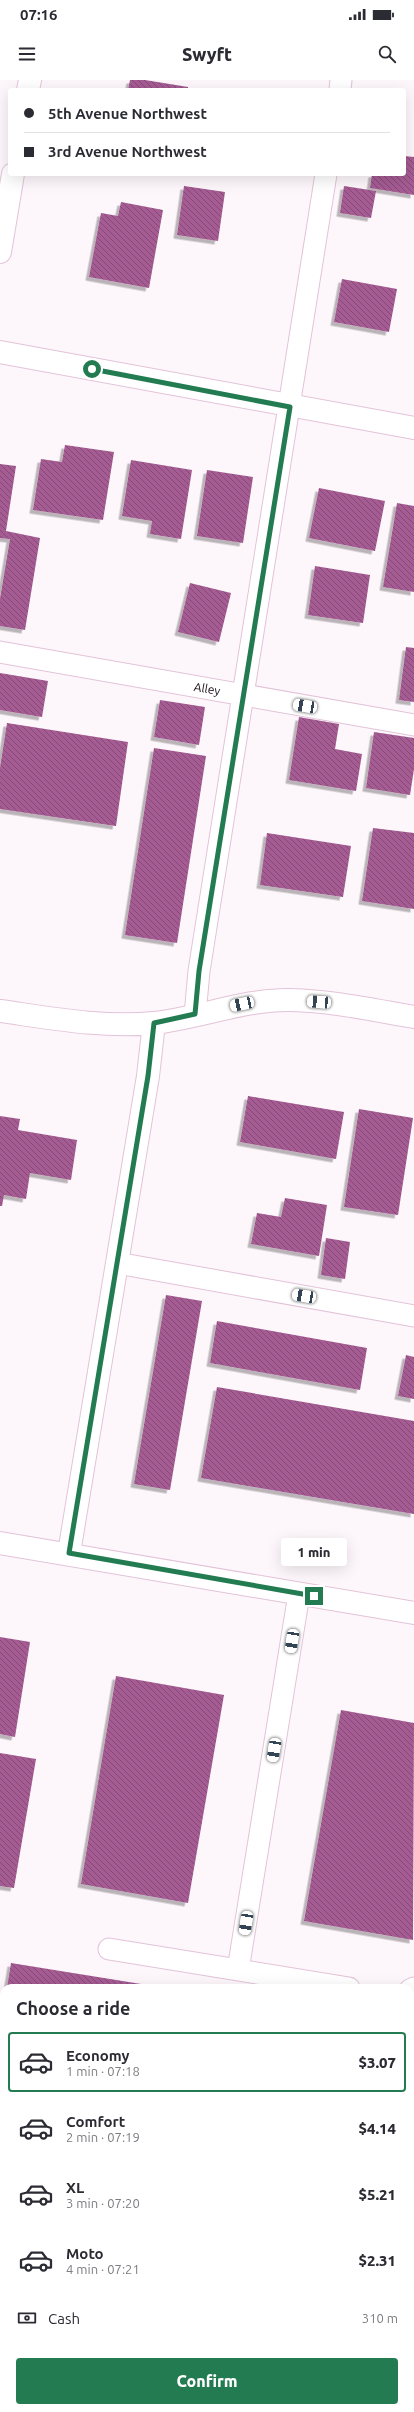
<!DOCTYPE html>
<meta charset="utf-8">
<style>
body{margin:0;font-family:Ubuntu,sans-serif;background:#f7f7f7;color:#2b2b33;height:100vh;display:flex;flex-direction:column;font-size:15px;white-space:nowrap}
*{box-sizing:border-box;margin:0}
p{font-size:13px;color:#7c7c81}
.icon{flex:none;width:22px;height:22px;fill:none;stroke:currentColor;stroke-width:2;stroke-linecap:round;stroke-linejoin:round}
.map{position:relative;flex:1;overflow:hidden}
.sheet{position:absolute;left:0px;top:1904px;width:414px;height:428px;display:flex;flex-direction:column;background:#fff;border-radius:12px 12px 0 0;box-shadow:0 4px 16px #0002}
.sheet>*{flex:none}
.hud{position:absolute;left:8px;top:8px;width:398px;height:88px;border-radius:4px;box-shadow:0 4px 16px #0002;display:grid;align-content:center;height:88px;padding:0 16px;background:#fff}
.end{position:absolute;width:18px;height:18px;margin:-9px;border:5px solid #237c51;background:#fff;box-shadow:0 0 0 2px #fff}
.from{border-radius:50%}
.bubble{position:absolute;height:28px;border-radius:4px;background:#fff;box-shadow:0 4px 16px #0002;font-size:13px;font-weight:800;line-height:28px;text-align:center}
.car{position:absolute;width:12px;height:24px;margin:-12px -6px;border-radius:5px;box-shadow:0 0 3px 1px #0007;background:linear-gradient(#fff 24%,#345 0 40%,#fff 0 76%,#345 0 86%,#fff 0)}
.hud b{display:flex;align-items:center;gap:14px;height:38px;font-size:15px}
.hud b+b{border-top:1px solid #e1e1e2}
.hud i{width:10px;height:10px;background:#2b2b33}
ul{padding:0;list-style:none}
li{display:flex;align-items:center;gap:12px;height:60px;margin:0 8px 6px;padding:0 8px;border:2px solid transparent;border-radius:4px}
li div{flex:1}
li b{display:block;font-size:15px}
li em{font-style:normal;font-weight:800}
li.on{border-color:#237c51}
li>.icon{width:36px;height:36px;stroke-width:1.5}
h2{padding:0 16px;font-size:18px;line-height:48px}
.pay{display:flex;align-items:center;gap:10px;height:44px;padding:0 16px;font-size:15px}
.pay p{margin-inline-start:auto}
.action{display:flex;gap:8px;margin-top:auto;padding:8px 16px}
.action a{flex:1;height:46px;border-radius:4px;background:#237c51;color:#fff;font-size:16px;font-weight:800;line-height:46px;text-align:center}
.status{display:flex;justify-content:space-between;align-items:center;height:28px;padding:0 20px;background:#fff;direction:ltr}
.status svg{height:11px;fill:currentColor}
header{display:flex;justify-content:space-between;align-items:center;height:52px;padding:0 16px;background:#fff;font-size:18px;font-weight:800}
.map>svg:first-child{display:block}
.building{fill:url(#building-back-hatch);filter:url(#shadow)}
.lines{fill:none;stroke-linecap:round;stroke-linejoin:round}
.service-casing{stroke:#e3c3d9;stroke-width:23}
.minor-casing{stroke:#e3c3d9;stroke-width:24}
.service{stroke:#fff;stroke-width:21}
.minor{stroke:#fff;stroke-width:22}
.route{stroke:#237c51;stroke-width:5}
.labels{text-anchor:middle;stroke-width:3;stroke-linejoin:round;paint-order:stroke}
.street-label{font-size:12px;fill:#130910;stroke:#fff}
</style>
<div class="status"><b>07:16</b><svg viewBox="0 0 49 12"><path d="M0 12V9h3v3zM5 12V6h3v6zM10 12V3h3v9zM15 12V0h3v12zM26 1h20v11H26zM47 4h2v5h-2z"/></svg></div>
<header><svg class="icon" aria-label="menu" viewBox="0 0 24 24"><path d="M4 6h16M4 12h16M4 18h16"/></svg>Swyft<svg class="icon" aria-label="search" viewBox="0 0 24 24"><circle cx="10" cy="10" r="6"/><path d="M15 15l6 6"/></svg></header>
<div class="map">
<svg width="414" height="2332" viewBox="0 0 414 2332">
<defs>
<pattern id="building-back-hatch" width="6" height="6" patternUnits="userSpaceOnUse"><rect width="6" height="6" fill="#a55c93"/><path d="M-1 5l2 2M0 0l6 6M5-1l2 2" fill="none" stroke="#854a77"/></pattern>
<filter id="shadow"><feDropShadow dx="-3.5" dy="3.5" stdDeviation="0" flood-color="#0004"/></filter>
</defs>
<rect width="100%" height="100%" fill="#fdf6fb"/>
<path class="building" d="M 130,0 L 145,0 L 188,7 L 188,10 L 128,10 Z
M 404,76 L 414,77 L 414,115 L 370,108 L 372,94 L 404,94 Z
M 184,106 L 225,112 L 218,161 L 177,155 Z
M 344,106 L 376,111 L 371,138 L 340,133 Z
M 121,122 L 163,130 L 149,208 L 89,197 L 101,133 L 118,136 Z
M 342,199 L 397,209 L 389,252 L 334,242 Z
M 65,365 L 114,372 L 103,440 L 33,430 L 41,379 L 62,382 Z
M 131,380 L 192,390 L 181,459 L 150,454 L 152,441 L 122,436 Z
M 0,384 L 16,386 L 6,451 L 40,458 L 25,550 L 0,546 L 0,519 L 10,459 L 0,458 Z
M 207,390 L 253,397 L 243,463 L 197,456 Z
M 319,408 L 385,421 L 375,471 L 309,458 Z
M 397,423 L 414,426 L 414,512 L 383,507 Z
M 315,486 L 370,495 L 363,543 L 308,535 Z
M 190,503 L 231,513 L 219,562 L 178,552 Z
M 406,567 L 414,568 L 414,622 L 399,620 Z
M 0,593 L 48,601 L 42,637 L 0,630 Z
M 160,620 L 205,627 L 199,665 L 154,657 Z
M 299,637 L 339,644 L 335,669 L 362,674 L 356,711 L 289,700 Z
M 7,643 L 128,662 L 116,746 L 0,729 L 0,688 Z
M 374,652 L 414,658 L 414,689 L 410,715 L 366,708 Z
M 154,668 L 206,676 L 177,863 L 125,855 Z
M 373,748 L 414,753 L 414,829 L 362,821 Z
M 267,753 L 351,766 L 343,817 L 260,805 Z
M 248,1016 L 344,1032 L 336,1079 L 240,1062 Z
M 359,1029 L 413,1038 L 398,1135 L 344,1127 Z
M 0,1036 L 20,1039 L 18,1050 L 77,1060 L 71,1100 L 30,1093 L 26,1119 L 4,1115 L 2,1126 L 0,1126 Z
M 285,1118 L 327,1125 L 319,1176 L 251,1164 L 257,1133 L 281,1137 Z
M 326,1158 L 350,1162 L 345,1199 L 321,1195 Z
M 166,1215 L 202,1221 L 170,1410 L 134,1404 Z
M 217,1241 L 367,1268 L 360,1310 L 210,1283 Z
M 406,1275 L 414,1277 L 414,1319 L 398,1316 Z
M 217,1307 L 414,1341 L 414,1434 L 201,1398 Z
M 0,1557 L 30,1562 L 15,1657 L 0,1654 Z
M 116,1596 L 224,1615 L 188,1823 L 81,1804 Z
M 341,1630 L 414,1643 L 413,1860 L 304,1841 Z
M 0,1673 L 36,1679 L 14,1808 L 0,1806 Z
M 11,1883 L 141,1904 L 140,1908 L 7,1908 Z
M 3,1930 L 4,1930 L 4,1957 L 0,1956 Z
M 410,2139 L 414,2139 L 414,2297 L 410,2297 Z"/>
<g class="lines">
<g class="service-casing">
<path id="service" d="M 340,10 L 341,0
M 0,572 L 414,645
M 195,935 L 199,891 L 326,94
M 117,1183 L 414,1236
M 109,1869 L 349,1908
M 238,1890 L 299,1514
M 410,1910 L 414,1908"/>
</g>
<g class="minor-casing">
<path id="minor" d="M 28,10 L 30,0
M 0,172 L 13,94
M 0,272 L 414,348
M 0,931 C 50,938 103,948 154,943 C 200,938 244,919 291,920 C 332,921 373,930 414,937
M 0,1463 L 414,1533
M 69,1473 L 148,996 L 154,943"/>
</g>
<use href="#service" class="service"/>
<use href="#minor" class="minor"/>
</g>
<g class="lines">
<path class="route" d="M 92,289 L 290,327 L 199,891 L 195,934 L 154,943 L 148,996 L 69,1473 L 314,1516"/>
</g>
<g class="labels">
<g class="street-label">
<text transform="translate(207 609) rotate(10)" y="4">Alley</text>
</g>
</g>
</svg>
<i class="end from" style="left:92px;top:289px"></i>
<i class="end" style="left:314px;top:1516px"></i>
<div class="bubble" style="left:281px;top:1458px;width:66px">1 min</div>
<i class="car" style="left:305px;top:626px;rotate:280deg"></i>
<i class="car" style="left:319px;top:922px;rotate:274deg"></i>
<i class="car" style="left:242px;top:924px;rotate:258deg"></i>
<i class="car" style="left:304px;top:1216px;rotate:280deg"></i>
<i class="car" style="left:292px;top:1561px;rotate:189deg"></i>
<i class="car" style="left:274px;top:1670px;rotate:189deg"></i>
<i class="car" style="left:246px;top:1843px;rotate:189deg"></i>
<div class="hud">
<b><i class="from"></i>5th Avenue Northwest</b>
<b><i></i>3rd Avenue Northwest</b>
</div>
<section class="sheet">
<h2>Choose a ride</h2>
<ul>
<li class="on"><svg class="icon" aria-label="car" viewBox="0 0 24 24"><path d="M5 17H2v-5l4-1 3-4h7l3 4 3 1v5h-3M9 17h6M6 11h13"/><circle cx="7" cy="17" r="2"/><circle cx="17" cy="17" r="2"/></svg><div><b>Economy</b><p>1 min · 07:18</p></div><em>$3.07</em></li>
<li><svg class="icon" aria-label="car" viewBox="0 0 24 24"><path d="M5 17H2v-5l4-1 3-4h7l3 4 3 1v5h-3M9 17h6M6 11h13"/><circle cx="7" cy="17" r="2"/><circle cx="17" cy="17" r="2"/></svg><div><b>Comfort</b><p>2 min · 07:19</p></div><em>$4.14</em></li>
<li><svg class="icon" aria-label="car" viewBox="0 0 24 24"><path d="M5 17H2v-5l4-1 3-4h7l3 4 3 1v5h-3M9 17h6M6 11h13"/><circle cx="7" cy="17" r="2"/><circle cx="17" cy="17" r="2"/></svg><div><b>XL</b><p>3 min · 07:20</p></div><em>$5.21</em></li>
<li><svg class="icon" aria-label="car" viewBox="0 0 24 24"><path d="M5 17H2v-5l4-1 3-4h7l3 4 3 1v5h-3M9 17h6M6 11h13"/><circle cx="7" cy="17" r="2"/><circle cx="17" cy="17" r="2"/></svg><div><b>Moto</b><p>4 min · 07:21</p></div><em>$2.31</em></li>
</ul>
<div class="pay"><svg class="icon" aria-label="cash" viewBox="0 0 24 24"><path d="M3 7h18v10H3z"/><circle cx="12" cy="12" r="2"/></svg>Cash<p>310 m</p></div>
<div class="action"><a>Confirm</a></div>
</section>
</div>
